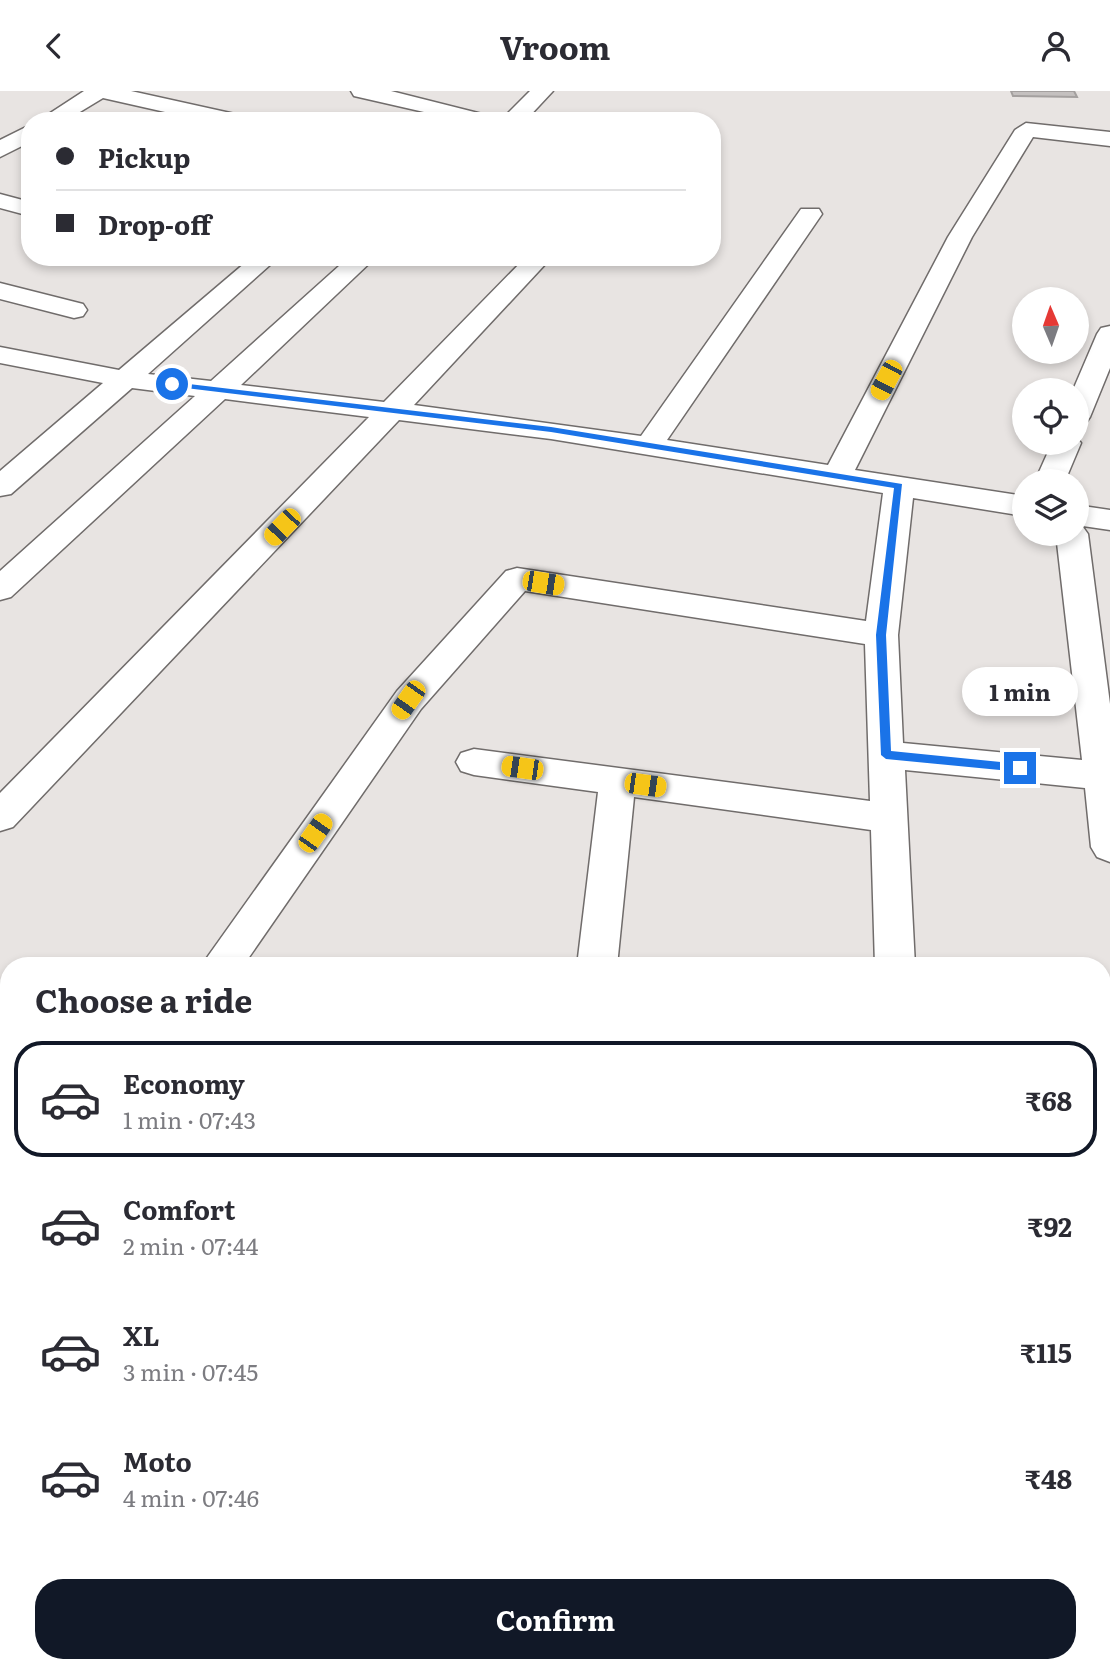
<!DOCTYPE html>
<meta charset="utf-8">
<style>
body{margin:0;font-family:Literata,serif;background:#f7f7f7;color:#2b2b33;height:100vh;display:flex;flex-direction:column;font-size:26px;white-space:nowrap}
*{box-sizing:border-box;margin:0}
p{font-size:23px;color:#7c7c81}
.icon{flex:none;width:38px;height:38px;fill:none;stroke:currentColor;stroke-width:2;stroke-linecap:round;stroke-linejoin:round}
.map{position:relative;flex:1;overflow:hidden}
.side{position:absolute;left:0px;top:866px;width:1111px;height:716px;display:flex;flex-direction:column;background:#fff;border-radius:28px 28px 0 0;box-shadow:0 4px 10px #0003}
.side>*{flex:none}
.guide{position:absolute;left:21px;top:21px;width:700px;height:154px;border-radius:28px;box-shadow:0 4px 10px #0003;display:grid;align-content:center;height:154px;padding:0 35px;background:#fff}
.needle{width:46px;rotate:358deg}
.tools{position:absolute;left:1012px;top:196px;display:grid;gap:14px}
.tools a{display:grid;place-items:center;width:77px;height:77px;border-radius:50%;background:#fff;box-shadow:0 4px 10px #0003;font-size:35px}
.end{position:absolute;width:32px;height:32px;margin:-16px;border:9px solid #1a73e8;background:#fff;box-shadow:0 0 0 4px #fff}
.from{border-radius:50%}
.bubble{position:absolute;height:49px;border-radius:24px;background:#fff;box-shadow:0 4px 10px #0003;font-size:23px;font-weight:700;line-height:49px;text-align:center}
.car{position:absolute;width:21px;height:42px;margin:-21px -10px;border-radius:9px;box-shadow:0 0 5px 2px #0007;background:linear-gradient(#f5c518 24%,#345 0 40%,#f5c518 0 76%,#345 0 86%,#f5c518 0)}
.guide b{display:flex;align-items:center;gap:24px;height:66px;font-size:26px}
.guide b+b{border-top:2px solid #e1e1e2}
.guide i{width:18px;height:18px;background:#2b2b33}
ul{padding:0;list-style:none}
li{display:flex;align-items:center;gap:21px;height:116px;margin:0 14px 10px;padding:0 21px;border:4px solid transparent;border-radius:28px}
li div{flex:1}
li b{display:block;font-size:26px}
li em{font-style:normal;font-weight:700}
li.active{border-color:#111827}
li>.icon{width:63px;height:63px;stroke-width:1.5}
h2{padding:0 35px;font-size:32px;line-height:84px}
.primary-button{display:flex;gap:14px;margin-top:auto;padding:14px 35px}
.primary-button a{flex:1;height:80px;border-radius:28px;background:#111827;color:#fff;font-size:28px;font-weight:700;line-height:80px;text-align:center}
header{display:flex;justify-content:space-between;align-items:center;height:91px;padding:0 35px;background:#fff;font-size:32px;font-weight:700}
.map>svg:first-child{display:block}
.building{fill:#c4c0bf;stroke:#a4a09f;stroke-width:2}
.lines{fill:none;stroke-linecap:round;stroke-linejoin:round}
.street-casing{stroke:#706c6b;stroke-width:3}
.street{fill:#fff;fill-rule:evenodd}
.route{fill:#1a73e8}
</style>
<header><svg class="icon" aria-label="back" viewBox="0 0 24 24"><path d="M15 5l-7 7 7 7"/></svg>Vroom<svg class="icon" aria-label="person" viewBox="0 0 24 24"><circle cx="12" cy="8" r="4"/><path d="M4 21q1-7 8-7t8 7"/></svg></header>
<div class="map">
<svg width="1110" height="1581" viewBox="0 0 1110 1581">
<rect width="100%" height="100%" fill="#e8e4e2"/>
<path class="building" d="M 1011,0 L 1074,0 L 1077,6 L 1013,5 Z"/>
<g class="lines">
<g class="street-casing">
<path id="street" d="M 84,0 L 131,0 L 244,25 L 247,30 L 205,30 L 103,7 L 65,30 L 38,30 Z
M 351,0 L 391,0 L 502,28 L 530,0 L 553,0 L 525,30 L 463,30 L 445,26 L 441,30 L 416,30 L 424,21 L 354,5 Z
M 1026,32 L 1110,41 L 1110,55 L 1033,46 L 972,146 L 855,379 L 1024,405 L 1024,425 L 913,407 L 898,544 L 903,652 L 1082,669 L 1056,443 L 1076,443 L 1076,434 L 1083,436 L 1088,443 L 1110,613 L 1110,771 L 1097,766 L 1091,756 L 1085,697 L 905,679 L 915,875 L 875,875 L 871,739 L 634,706 L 617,875 L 577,875 L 598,701 L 474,684 L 461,680 L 456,671 L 461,662 L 474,658 L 870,710 L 865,553 L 525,500 L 421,618 L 243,875 L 201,875 L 397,600 L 506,480 L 517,477 L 866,530 L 883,402 L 551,348 L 399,329 L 13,736 L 0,740 L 0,702 L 369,326 L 225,308 L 11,506 L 0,509 L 0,480 L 195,305 L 132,297 L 11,403 L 0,405 L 0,380 L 103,292 L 0,272 L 0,256 L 119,279 L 252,166 L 279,166 L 148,283 L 211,290 L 349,166 L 376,166 L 241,294 L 384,311 L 526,166 L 552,166 L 414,314 L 641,345 L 801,118 L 819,118 L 822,123 L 667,349 L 828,374 L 948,146 L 1015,39 Z
M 30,34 L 30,51 L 0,66 L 0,49 Z
M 0,103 L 30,111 L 30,125 L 0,117 Z
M 0,192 L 83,213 L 87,219 L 83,225 L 74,227 L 0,208 Z
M 1110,235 L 1110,277 L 1090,326 L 1086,332 L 1076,335 L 1076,299 L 1073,299 L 1097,243 L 1101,237 Z
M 1076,346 L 1081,352 L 1065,390 L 1035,390 L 1052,352 L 1076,352 Z
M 1076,414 L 1110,419 L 1110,439 L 1076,434 Z
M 1102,1027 L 1110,1029 L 1110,1069 L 1102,1067 Z
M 0,1360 L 9,1360 L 9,1412 L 0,1412 Z
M 257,1573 L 313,1573 L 313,1581 L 257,1581 Z
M 568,1573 L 623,1573 L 626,1581 L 570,1581 Z
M 887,1573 L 942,1573 L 945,1581 L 889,1581 Z"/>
</g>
<use href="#street" class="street"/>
</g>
<path class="route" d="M 172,291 L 551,336 L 902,393 L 886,544 L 891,660 L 1020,673 L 1026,677 L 1020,681 L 886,668 L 881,664 L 876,544 L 894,397 L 551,341 L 169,295 Z"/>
</svg>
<div class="tools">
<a><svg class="needle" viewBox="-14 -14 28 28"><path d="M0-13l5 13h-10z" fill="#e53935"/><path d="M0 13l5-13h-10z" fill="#7c7c81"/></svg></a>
<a><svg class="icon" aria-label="locate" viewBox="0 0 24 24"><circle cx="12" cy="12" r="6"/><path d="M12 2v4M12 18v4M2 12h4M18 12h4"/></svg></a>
<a><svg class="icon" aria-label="layers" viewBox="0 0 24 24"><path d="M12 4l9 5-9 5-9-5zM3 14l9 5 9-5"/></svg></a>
</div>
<i class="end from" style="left:172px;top:293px"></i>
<i class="end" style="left:1020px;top:677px"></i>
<div class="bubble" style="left:962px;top:576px;width:116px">1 min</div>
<i class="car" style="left:886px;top:289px;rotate:208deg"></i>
<i class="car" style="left:282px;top:436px;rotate:224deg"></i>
<i class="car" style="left:543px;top:492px;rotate:99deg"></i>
<i class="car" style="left:408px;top:609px;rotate:215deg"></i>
<i class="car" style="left:522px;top:677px;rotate:278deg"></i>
<i class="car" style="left:645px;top:694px;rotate:98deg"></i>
<i class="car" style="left:315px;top:742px;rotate:35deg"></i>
<div class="guide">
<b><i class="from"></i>Pickup</b>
<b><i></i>Drop-off</b>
</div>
<section class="side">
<h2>Choose a ride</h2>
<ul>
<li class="active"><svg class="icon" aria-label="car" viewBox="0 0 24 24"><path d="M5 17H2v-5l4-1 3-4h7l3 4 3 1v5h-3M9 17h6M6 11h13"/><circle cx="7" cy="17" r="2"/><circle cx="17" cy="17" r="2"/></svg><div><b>Economy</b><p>1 min · 07:43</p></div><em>₹68</em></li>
<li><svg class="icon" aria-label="car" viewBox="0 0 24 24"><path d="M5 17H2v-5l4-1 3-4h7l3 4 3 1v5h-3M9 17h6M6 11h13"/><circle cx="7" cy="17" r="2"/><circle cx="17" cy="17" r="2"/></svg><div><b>Comfort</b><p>2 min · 07:44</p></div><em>₹92</em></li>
<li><svg class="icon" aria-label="car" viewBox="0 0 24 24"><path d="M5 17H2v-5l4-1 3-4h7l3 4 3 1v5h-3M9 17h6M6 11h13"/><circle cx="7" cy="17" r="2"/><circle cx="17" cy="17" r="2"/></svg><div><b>XL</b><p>3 min · 07:45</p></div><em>₹115</em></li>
<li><svg class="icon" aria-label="car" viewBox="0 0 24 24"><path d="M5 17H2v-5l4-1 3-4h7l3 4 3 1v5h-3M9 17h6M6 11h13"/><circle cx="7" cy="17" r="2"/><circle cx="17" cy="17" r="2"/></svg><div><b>Moto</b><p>4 min · 07:46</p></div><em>₹48</em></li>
</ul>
<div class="primary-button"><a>Confirm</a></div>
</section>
</div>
